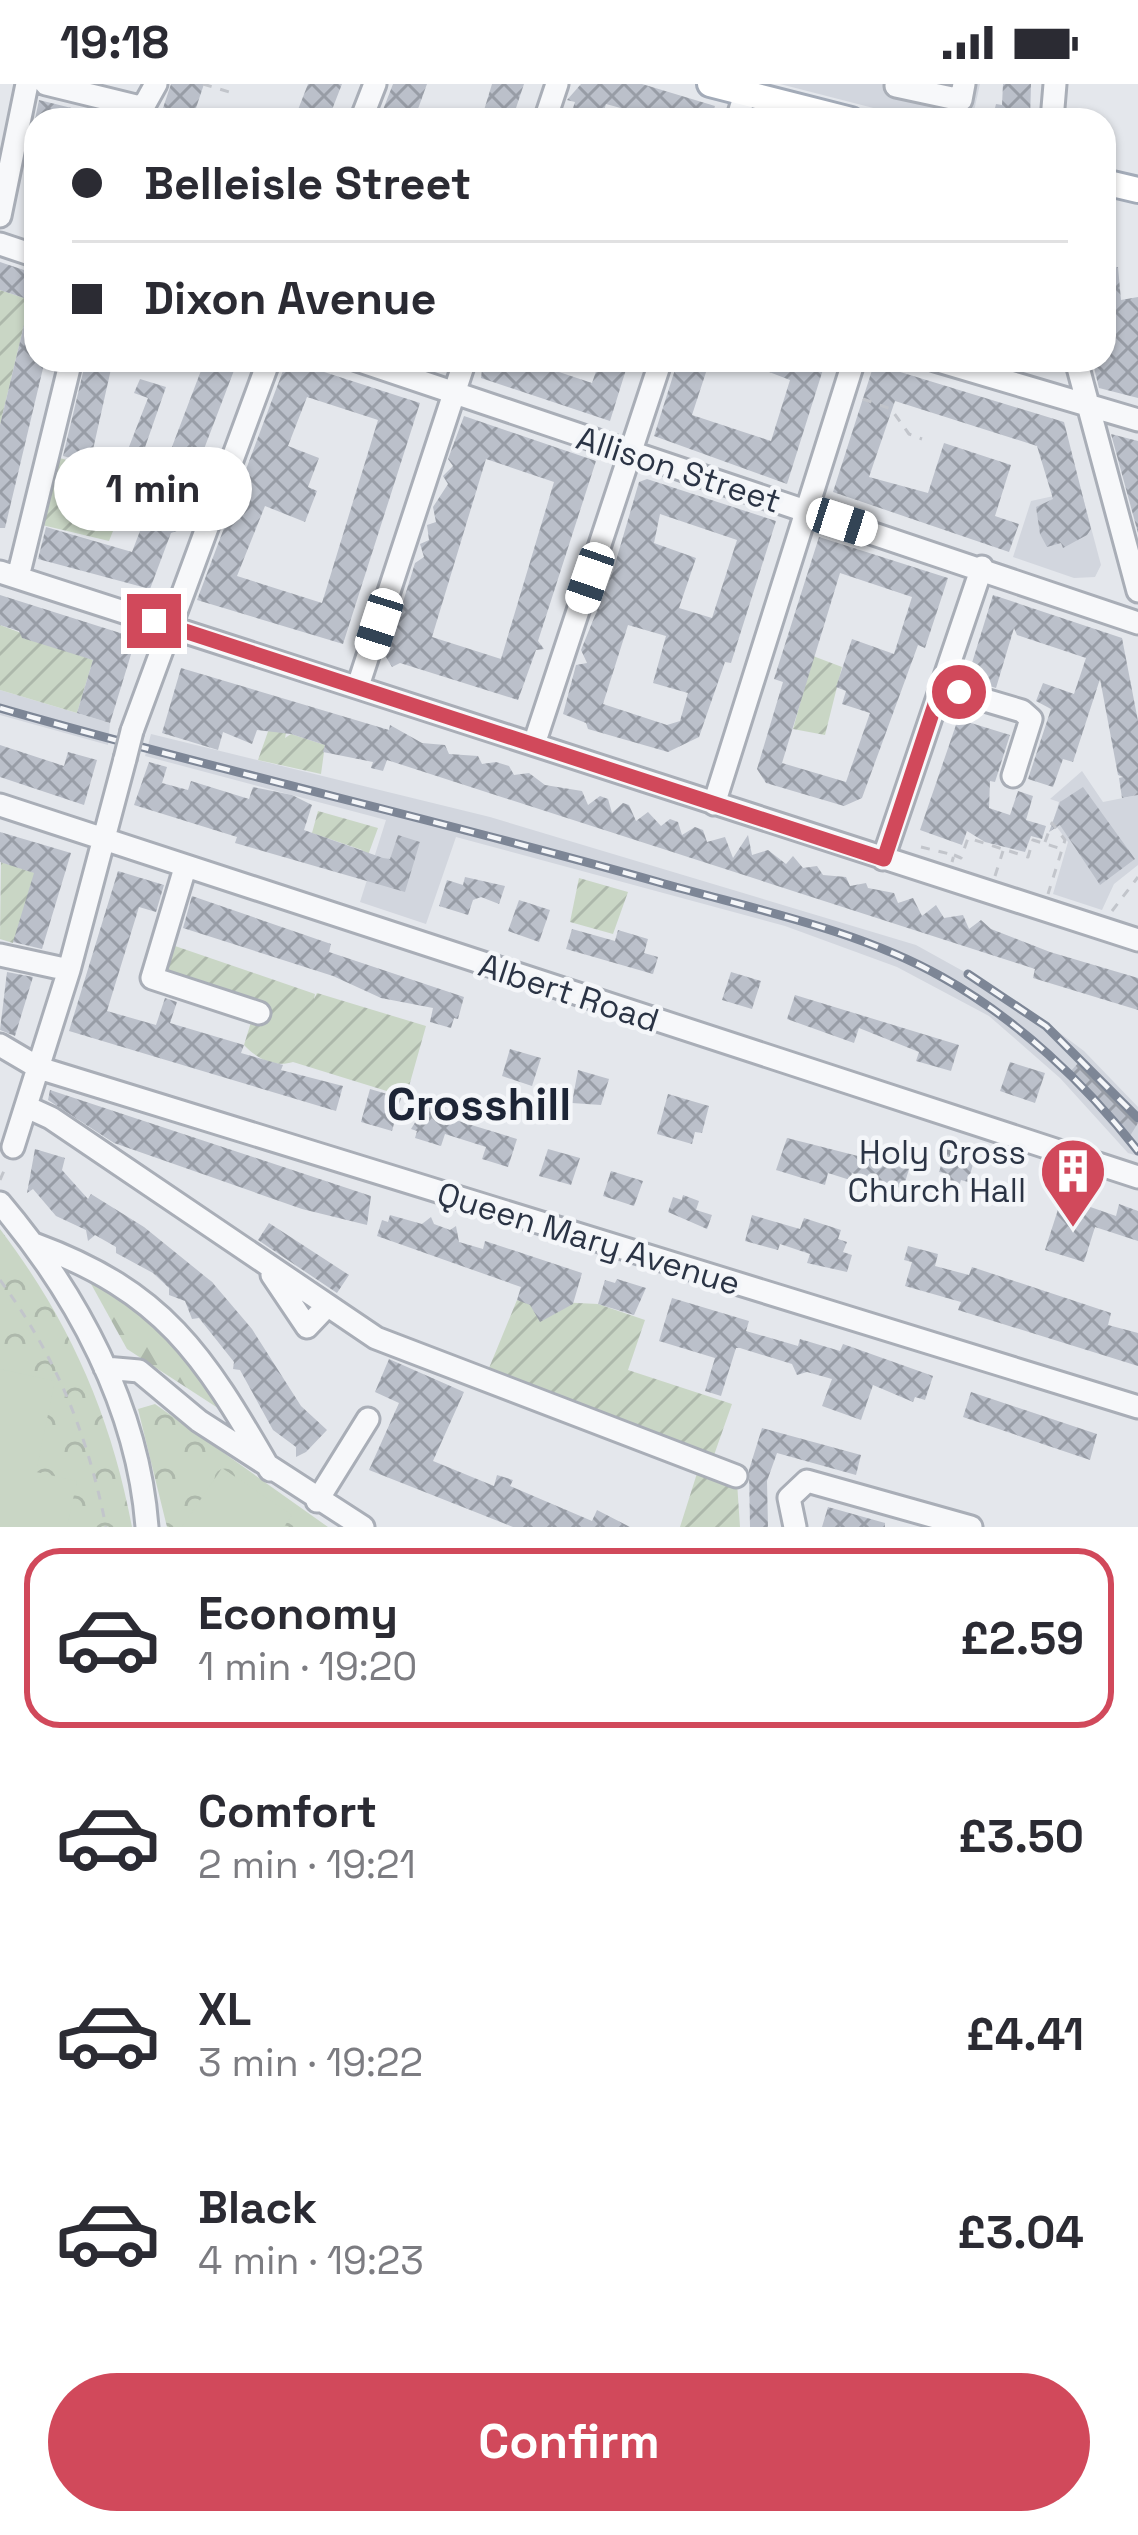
<!DOCTYPE html>
<meta charset="utf-8">
<style>
body{margin:0;font-family:"Space Grotesk",sans-serif;background:#f7f7f7;color:#2b2b33;height:100vh;display:flex;flex-direction:column;font-size:45px;white-space:nowrap}
*{box-sizing:border-box;margin:0}
p{font-size:39px;color:#7c7c81}
.icon{flex:none;width:66px;height:66px;fill:none;stroke:currentColor;stroke-width:2;stroke-linecap:round;stroke-linejoin:round}
.map{position:relative;height:1443px;overflow:hidden}
.panel{display:flex;flex-direction:column;background:#fff;flex:1}
.panel>*{flex:none}
.guide{position:absolute;left:24px;top:24px;width:1092px;height:264px;border-radius:36px;box-shadow:0 3px 9px #0004;display:grid;align-content:center;height:264px;padding:0 48px;background:#fff}
.end{position:absolute;width:54px;height:54px;margin:-27px;border:15px solid #d1495b;background:#fff;box-shadow:0 0 0 6px #fff}
.from{border-radius:50%}
.bubble{position:absolute;height:84px;border-radius:42px;background:#fff;box-shadow:0 3px 9px #0004;font-size:39px;font-weight:700;line-height:84px;text-align:center}
.car{position:absolute;width:36px;height:72px;margin:-36px -18px;border-radius:15px;box-shadow:0 0 9px 3px #0007;background:linear-gradient(#fff 24%,#345 0 40%,#fff 0 76%,#345 0 86%,#fff 0)}
.guide b{display:flex;align-items:center;gap:42px;height:114px;font-size:45px}
.guide b+b{border-top:3px solid #e1e1e2}
.guide i{width:30px;height:30px;background:#2b2b33}
ul{padding:21px 0 0;list-style:none}
li{display:flex;align-items:center;gap:36px;height:180px;margin:0 24px 18px;padding:0 24px;border:6px solid transparent;border-radius:36px}
li div{flex:1}
li b{display:block;font-size:45px}
li em{font-style:normal;font-weight:700}
li.selected{border-color:#d1495b}
li>.icon{width:108px;height:108px;stroke-width:1.5}
.button{display:flex;gap:24px;margin-top:auto;padding:24px 48px}
.button a{flex:1;height:138px;border-radius:72px;background:#d1495b;color:#fff;font-size:48px;font-weight:700;line-height:138px;text-align:center}
.status{display:flex;justify-content:space-between;align-items:center;height:84px;padding:0 60px;background:#fff;direction:ltr}
.status svg{height:33px;fill:currentColor}
.map>svg:first-child{display:block}
.built{fill:#d2d6de}
.forest{fill:url(#forest-firs)}
.park{fill:url(#park-crowns)}
.garden{fill:url(#garden-furrows)}
.pitch{fill:#c9d6c5}
.building{fill:url(#building-cross-hatch);fill-rule:evenodd}
.lines{fill:none;stroke-linecap:round;stroke-linejoin:round}
.minor-casing{stroke:#a9aeb7;stroke-width:27}
.major-casing{stroke:#a3abb8;stroke-width:30}
.path{stroke:#c2c5cb;stroke-width:3;stroke-dasharray:9 9;stroke-linecap:butt}
.minor{stroke:#f7f8fa;stroke-width:21}
.major{stroke:#fff;stroke-width:24}
.rail-casing{stroke:#7d8696;stroke-width:9}
.rail{stroke:#f4f6f9;stroke-width:4.5;stroke-dasharray:14;stroke-linecap:butt}
.minor-bridge-casing{stroke:#a9aeb7;stroke-width:27;stroke-linecap:butt}
.minor-bridge{stroke:#f7f8fa;stroke-width:21}
.route{stroke:#d1495b;stroke-width:15}
.labels{text-anchor:middle;stroke-width:9;stroke-linejoin:round;paint-order:stroke}
.street-label{font-size:33px;fill:#2b3445;stroke:#f4f6f9}
.poi-label{font-size:33px;fill:#2b3445;stroke:#f4f6f9;text-anchor:end}
.district-label{font-size:45px;font-weight:bold;fill:#1d2536;stroke:#f4f6f9}
</style>
<div class="status"><b>19:18</b><svg viewBox="0 0 49 12"><path d="M0 12V9h3v3zM5 12V6h3v6zM10 12V3h3v9zM15 12V0h3v12zM26 1h20v11H26zM47 4h2v5h-2z"/></svg></div>
<div class="map">
<svg width="1138" height="1443" viewBox="0 0 1138 1443">
<defs>
<pattern id="forest-firs" width="22" height="20" patternUnits="userSpaceOnUse" patternTransform="scale(3)"><rect width="22" height="20" fill="#c9d6c5"/><path d="M5 1l3.5 6h-7zM16 11l3.5 6h-7z" fill="#adb8ab"/></pattern>
<pattern id="park-crowns" width="20" height="18" patternUnits="userSpaceOnUse" patternTransform="scale(3)"><rect width="20" height="18" fill="#c9d6c5"/><path d="M2 6a3 3 0 1 1 6 0M12 15a3 3 0 1 1 6 0" fill="none" stroke="#adb8ab"/></pattern>
<pattern id="garden-furrows" width="10" height="10" patternUnits="userSpaceOnUse" patternTransform="scale(3)"><rect width="10" height="10" fill="#c9d6c5"/><path d="M-1 1l2-2M0 10L10 0M9 11l2-2" fill="none" stroke="#adb8ab"/></pattern>
<pattern id="building-cross-hatch" width="8" height="8" patternUnits="userSpaceOnUse" patternTransform="scale(3)"><rect width="8" height="8" fill="#bbc0ca"/><path d="M0 0l8 8M0 8l8-8" fill="none" stroke="#989da6"/></pattern>
</defs>
<rect width="100%" height="100%" fill="#e4e7ec"/>
<path class="built" d="M 780,0 L 980,0 L 972,36 L 920,36 Z
M 1081,406 L 1101,481 L 1095,493 L 1074,494 L 1013,473 L 1031,417 Z
M 0,606 L 110,639 L 108,661 L 0,631 Z
M 151,650 L 490,733 L 916,861 L 1017,917 L 1084,967 L 1138,1023 L 1138,1072 L 1128,1069 L 1060,994 L 989,932 L 897,883 L 785,842 L 456,753 L 426,840 L 360,818 L 386,736 L 145,672 Z
M 1082,687 L 1103,718 L 1138,711 L 1138,781 L 1114,800 L 1102,826 L 1053,810 L 1068,758 L 1053,738 L 1059,718 L 1050,715 Z"/>
<path class="forest" d="M 85,1189 C 144,1215 191,1275 224,1328 L 127,1265 Z"/>
<path class="park" d="M 0,1145 C 69,1236 111,1331 132,1443 L 0,1443 Z
M 155,1320 L 328,1443 L 167,1443 L 138,1325 Z"/>
<path class="garden" d="M 0,206 L 30,216 L 0,341 Z
M 59,374 L 135,392 L 109,457 L 42,441 Z
M 0,541 L 93,576 L 77,629 L 0,606 Z
M 813,572 L 842,583 L 825,651 L 793,645 Z
M 271,639 L 287,644 L 285,654 L 291,650 L 325,661 L 321,690 L 258,676 Z
M 318,727 L 378,744 L 367,774 L 362,766 L 312,749 Z
M 1,778 L 38,790 L 13,859 L 0,855 Z
M 579,794 L 628,808 L 613,850 L 570,838 Z
M 175,862 L 315,910 L 314,915 L 317,909 L 426,942 L 406,1013 L 293,978 C 274,984 256,974 244,961 L 255,925 L 164,894 Z
M 517,1216 L 598,1220 L 645,1236 L 628,1286 L 732,1320 L 713,1374 L 487,1289 Z
M 699,1383 L 737,1398 L 740,1443 L 680,1443 Z"/>
<path class="pitch" d="M 0,1285 L 55,1297 L 36,1388 L 77,1397 L 67,1443 L 0,1443 Z
M 222,1384 L 292,1431 L 284,1443 L 182,1443 Z"/>
<path class="building" d="M 171,0 L 204,0 L 192,36 L 159,36 Z
M 308,0 L 342,0 L 328,36 L 294,36 Z
M 393,0 L 427,0 L 414,36 L 379,36 Z
M 492,0 L 524,0 L 512,36 L 481,36 Z
M 581,0 L 642,0 L 715,22 L 711,36 L 664,36 L 606,20 L 601,36 L 569,36 L 575,18 L 567,16 Z
M 1003,0 L 1031,0 L 1030,36 L 992,36 L 996,20 L 1002,21 Z
M 39,16 L 100,31 L 99,36 L 36,36 L 33,45 Z
M 0,178 L 36,190 L 36,276 L 45,276 L 5,444 L 0,444 L 0,341 L 30,216 L 0,206 Z
M 1118,183 L 1121,216 L 1138,213 L 1138,314 L 1099,304 L 1095,288 L 1093,276 L 1104,276 L 1104,184 Z
M 86,276 L 113,276 L 90,379 L 63,372 Z
M 205,276 L 238,276 L 175,441 L 185,444 L 171,449 L 150,505 L 38,475 L 46,443 L 132,468 Z
M 287,276 L 420,319 L 343,560 L 197,516 ZM 307,313 L 378,336 L 322,519 L 237,492 L 265,422 L 305,438 L 317,407 L 308,403 L 319,374 L 288,362 Z
M 483,276 L 523,276 L 592,299 L 600,276 L 629,276 L 610,337 L 481,294 Z
M 678,276 L 710,276 L 692,331 L 771,357 L 790,296 L 738,276 L 826,276 L 787,400 L 654,352 Z
M 874,280 L 1064,338 L 1091,445 L 1087,451 L 1063,464 L 1061,459 L 1047,463 L 1040,450 L 1036,423 L 1053,415 L 1037,362 L 895,317 L 869,393 L 928,409 L 944,359 L 1011,381 L 995,432 L 1019,440 L 1009,468 L 833,408 Z
M 140,295 L 166,303 L 135,392 L 120,386 L 148,314 L 134,309 Z
M 464,332 L 596,377 L 538,557 L 544,565 L 536,566 L 518,616 L 400,579 L 392,583 L 386,573 L 415,479 L 424,473 L 420,460 L 429,456 L 427,441 L 436,438 L 433,423 L 448,400 L 443,392 L 453,382 L 448,375 ZM 486,375 L 554,398 L 501,575 L 432,553 Z
M 1111,350 L 1138,357 L 1138,449 Z
M 647,395 L 776,437 L 731,579 L 725,578 L 699,653 L 668,668 L 588,645 L 586,639 L 563,630 L 576,581 L 587,579 L 581,566 L 613,487 L 639,398 ZM 660,430 L 737,456 L 712,534 L 679,524 L 696,474 L 654,459 ZM 628,541 L 666,552 L 653,599 L 688,609 L 680,637 L 667,641 L 603,620 Z
M 819,453 L 948,494 L 925,564 L 918,561 L 862,714 L 844,722 L 766,699 L 757,685 L 783,598 L 774,595 ZM 840,489 L 912,513 L 894,570 L 852,555 L 836,603 L 846,607 L 842,620 L 870,629 L 846,698 L 782,679 Z
M 0,511 L 136,554 L 110,639 L 77,629 L 93,576 L 22,554 L 19,547 L 0,541 Z
M 993,511 L 1122,554 L 1138,637 L 1138,711 L 1122,714 L 1119,694 L 1123,693 L 1118,691 L 1100,595 L 1073,678 L 1063,675 L 1053,703 L 1028,695 L 1051,625 L 1036,617 L 1043,599 L 1074,610 L 1086,574 L 1017,551 L 1014,544 L 996,604 L 967,595 Z
M 181,584 L 389,646 L 390,641 L 422,659 L 445,661 L 449,670 L 478,672 L 482,680 L 496,678 L 509,682 L 514,691 L 529,689 L 545,701 L 582,707 L 588,721 L 600,712 L 608,715 L 612,729 L 623,719 L 629,721 L 636,737 L 648,728 L 661,742 L 670,735 L 678,738 L 682,751 L 695,743 L 703,746 L 707,758 L 725,753 L 733,774 L 748,751 L 752,771 L 768,766 L 786,780 L 793,772 L 803,784 L 817,782 L 823,791 L 846,793 L 850,802 L 866,799 L 868,804 L 894,809 L 898,819 L 913,814 L 922,832 L 936,821 L 944,834 L 963,831 L 969,845 L 981,836 L 991,845 L 1050,868 L 1138,894 L 1138,926 L 1033,894 L 1035,885 L 387,676 L 383,687 L 371,684 L 373,678 L 323,668 L 325,661 L 291,650 L 257,646 L 252,660 L 223,648 L 218,666 L 162,649 Z
M 958,635 L 1010,651 L 995,698 L 990,697 L 989,724 L 1010,731 L 1018,707 L 1033,712 L 1026,736 L 1046,742 L 1042,755 L 1031,752 L 1025,768 L 985,758 L 967,747 L 962,761 L 920,746 Z
M 0,661 L 64,682 L 68,668 L 97,676 L 84,721 L 0,693 Z
M 149,678 L 167,683 L 162,699 L 188,706 L 191,697 L 249,715 L 253,703 L 292,711 L 312,721 L 304,746 L 383,774 L 390,775 L 398,751 L 420,758 L 405,808 L 235,759 L 237,753 L 134,721 Z
M 1083,703 L 1135,775 L 1100,801 L 1060,741 L 1049,748 L 1060,718 Z
M 0,748 L 71,769 L 42,865 L 13,858 L 34,789 L 0,778 Z
M 118,787 L 164,801 L 156,828 L 139,823 L 107,927 L 156,941 L 165,914 L 177,918 L 170,939 L 244,961 L 241,969 L 283,981 L 281,986 L 343,1002 L 336,1027 L 69,947 Z
M 465,793 L 505,802 L 499,820 L 481,813 L 473,816 L 468,831 L 439,822 L 447,796 L 463,801 Z
M 192,812 L 331,860 L 329,868 L 464,913 L 458,935 L 454,934 L 451,944 L 430,938 L 433,924 L 381,914 L 333,892 L 183,844 Z
M 519,816 L 550,826 L 539,858 L 508,847 Z
M 572,845 L 615,857 L 618,846 L 648,855 L 644,869 L 658,873 L 653,890 L 566,865 Z
M 7,888 L 33,893 L 15,952 L 0,946 Z
M 731,888 L 761,897 L 752,925 L 722,916 Z
M 795,911 L 959,961 L 951,987 L 916,977 L 919,968 L 859,944 L 854,959 L 787,935 Z
M 510,965 L 541,974 L 532,1002 L 502,992 Z
M 1081,976 L 1138,1039 L 1130,1052 L 1070,988 Z
M 1010,978 L 1045,989 L 1035,1019 L 1000,1007 Z
M 578,986 L 609,995 L 601,1021 L 572,1019 Z
M 370,1005 L 401,1014 L 392,1047 L 361,1038 Z
M 50,1006 L 371,1112 L 367,1141 L 302,1125 L 114,1059 L 48,1016 Z
M 668,1010 L 709,1022 L 702,1049 L 695,1048 L 692,1060 L 657,1050 Z
M 429,1016 L 447,1020 L 442,1032 L 517,1055 L 508,1083 L 482,1075 L 486,1063 L 445,1050 L 441,1062 L 415,1054 L 417,1047 L 411,1045 Z
M 787,1054 L 909,1085 L 903,1105 L 895,1102 L 893,1112 L 880,1108 L 883,1098 L 852,1089 L 850,1096 L 828,1089 L 825,1101 L 776,1086 Z
M 35,1065 L 65,1074 L 62,1086 L 88,1115 L 91,1110 L 144,1143 L 212,1198 L 252,1245 L 301,1322 L 327,1346 L 306,1368 L 296,1373 L 296,1363 L 273,1346 L 240,1286 L 233,1285 L 234,1278 L 199,1234 L 192,1235 L 185,1217 L 169,1211 L 169,1204 L 153,1189 L 116,1169 L 116,1163 L 95,1151 L 88,1157 L 86,1146 L 56,1132 L 33,1105 L 27,1109 Z
M 548,1065 L 580,1074 L 571,1101 L 539,1092 Z
M 946,1065 L 975,1073 L 968,1098 L 961,1096 L 958,1106 L 942,1101 L 945,1089 L 939,1088 Z
M 611,1087 L 643,1097 L 634,1122 L 603,1112 Z
M 683,1111 L 699,1117 L 696,1126 L 712,1131 L 707,1145 L 668,1128 L 673,1113 L 682,1116 Z
M 1062,1113 L 1116,1132 L 1119,1120 L 1138,1127 L 1138,1157 L 1095,1143 L 1084,1178 L 1045,1166 Z
M 390,1131 L 422,1140 L 431,1133 L 434,1140 L 450,1146 L 456,1142 L 459,1158 L 483,1165 L 485,1157 L 582,1189 L 573,1220 L 540,1238 L 530,1221 L 517,1216 L 521,1203 L 377,1152 L 382,1136 L 388,1138 Z
M 752,1131 L 800,1145 L 804,1134 L 841,1146 L 838,1155 L 847,1158 L 843,1168 L 852,1171 L 847,1188 L 807,1179 L 810,1170 L 780,1160 L 778,1166 L 745,1157 Z
M 269,1139 L 349,1191 L 337,1209 L 258,1156 Z
M 908,1162 L 938,1170 L 935,1182 L 969,1191 L 972,1183 L 1111,1229 L 1108,1241 L 1138,1249 L 1138,1282 L 958,1226 L 961,1218 L 905,1202 L 912,1178 L 904,1176 Z
M 617,1195 L 646,1204 L 634,1231 L 598,1220 L 605,1196 L 615,1199 Z
M 672,1214 L 749,1237 L 746,1247 L 798,1262 L 800,1255 L 840,1267 L 843,1260 L 933,1292 L 925,1316 L 915,1313 L 913,1318 L 873,1301 L 861,1336 L 822,1322 L 832,1295 L 807,1288 L 797,1291 L 792,1280 L 740,1264 L 736,1264 L 721,1312 L 705,1307 L 715,1274 L 659,1257 Z
M 389,1275 L 464,1308 L 433,1377 L 494,1402 L 497,1391 L 513,1396 L 510,1402 L 592,1437 L 597,1426 L 630,1443 L 513,1443 L 369,1386 L 399,1319 L 375,1308 Z
M 971,1308 L 1097,1350 L 1090,1376 L 963,1333 Z
M 762,1344 L 861,1371 L 856,1391 L 777,1369 L 767,1397 L 768,1443 L 750,1443 L 749,1386 Z
M 828,1423 L 885,1439 L 885,1443 L 822,1443 Z"/>
<g class="lines">
<g class="minor-casing">
<path id="minor" d="M 46,0 L 140,23
M 896,2 L 961,16 L 964,0
M 136,36 L 156,0
M 361,36 L 375,0
M 545,36 L 557,0
M 737,36 L 745,10
M 1052,36 L 1055,0
M 0,132 L 27,0
M 0,160 L 36,172
M 357,276 L 1138,539
M 935,276 L 1138,336
M 1076,276 L 1138,507
M 0,488 L 1138,856
M 18,493 L 71,276
M 358,602 L 465,276
M 941,603 L 1022,627 L 1031,635 L 1013,692
M 132,647 L 269,276
M 534,660 L 661,276
M 714,720 L 854,276
M 0,721 L 1138,1093
M 883,775 L 982,483
M 185,784 L 152,894 L 259,929
M 0,871 L 69,886
M 0,961 L 39,984 L 1138,1323
M 27,1023 L 51,1034 L 376,1254 L 736,1392
M 13,1063 L 69,886 L 125,675
M 0,1119 C 77,1210 138,1323 147,1443
M 34,1160 C 164,1208 203,1270 270,1386
M 272,1191 L 307,1243 L 326,1223
M 105,1284 L 139,1287 L 199,1337 L 363,1443
M 317,1417 L 368,1335
M 795,1443 L 789,1414 L 807,1397 L 971,1443"/>
</g>
<g class="major-casing">
<path id="major" d="M 710,0 L 851,36
M 1104,98 L 1138,106"/>
</g>
<path class="path" d="M 203,0 L 229,8
M 863,315 L 891,325 L 909,350 L 922,355
M 59,409 L 66,410 L 88,394 L 114,399 L 114,416 L 96,435 L 80,429 L 66,410
M 1045,758 L 1052,739 L 1065,756 L 1048,810
M 921,763 L 954,771 L 952,778
M 954,771 L 961,774 L 968,754 L 1028,773 L 1033,756 L 1062,765
M 995,792 L 1003,767
M 1112,827 L 1138,793
M 0,1096 L 6,1082
M 0,1196 C 56,1272 88,1351 106,1443"/>
<use href="#minor" class="minor"/>
<use href="#major" class="major"/>
<g class="rail-casing">
<path id="rail" d="M 0,624 C 218,687 440,736 658,798 C 752,825 857,845 942,893 C 1017,935 1085,999 1138,1067
M 968,890 L 1046,942 L 1138,1034"/>
</g>
<use href="#rail" class="rail"/>
<g class="minor-bridge-casing">
<path id="minor-bridge" d="M 125,675 L 132,647"/>
</g>
<use href="#minor-bridge" class="minor-bridge"/>
</g>
<g class="lines">
<path class="route" d="M 154,537 L 884,775 L 941,602 L 959,608"/>
</g>
<defs>
<g id="building-pin" transform="scale(3.45)"><path d="M0 17L-7.5 6A9.5 9.5 0 1 1 7.5 6Z" fill="#d1495b" stroke="#f4f6f9"/><path d="M-4-6H4V6H1V3H-1V6H-4ZM-2.5-4.3h1.7v1.8h-1.7ZM.8-4.3h1.7v1.8H.8ZM-2.5-1h1.7V.8h-1.7ZM.8-1h1.7V.8H.8Z" fill="#fff"/></g>
</defs>
<g fill-rule="evenodd">
<use href="#building-pin" x="1073" y="1087"/>
</g>
<g class="labels">
<g class="street-label">
<text transform="translate(679 385) rotate(18)" y="12">Allison Street</text>
<text transform="translate(569 908) rotate(18)" y="12">Albert Road</text>
<text transform="translate(589 1154) rotate(17)" y="12">Queen Mary Avenue</text>
</g>
<g class="poi-label">
<text x="1026" y="1080">Holy Cross<tspan x="1026" dy="38">Church Hall</tspan></text>
</g>
<g class="district-label">
<text x="479" y="1036">Crosshill</text>
</g>
</g>
</svg>
<i class="end from" style="left:959px;top:608px"></i>
<i class="end" style="left:154px;top:537px"></i>
<div class="bubble" style="left:54px;top:363px;width:198px">1 min</div>
<i class="car" style="left:842px;top:438px;rotate:108deg"></i>
<i class="car" style="left:590px;top:494px;rotate:199deg"></i>
<i class="car" style="left:379px;top:540px;rotate:198deg"></i>
<div class="guide">
<b><i class="from"></i>Belleisle Street</b>
<b><i></i>Dixon Avenue</b>
</div>
</div>
<section class="panel">
<ul>
<li class="selected"><svg class="icon" aria-label="car" viewBox="0 0 24 24"><path d="M5 17H2v-5l4-1 3-4h7l3 4 3 1v5h-3M9 17h6M6 11h13"/><circle cx="7" cy="17" r="2"/><circle cx="17" cy="17" r="2"/></svg><div><b>Economy</b><p>1 min · 19:20</p></div><em>£2.59</em></li>
<li><svg class="icon" aria-label="car" viewBox="0 0 24 24"><path d="M5 17H2v-5l4-1 3-4h7l3 4 3 1v5h-3M9 17h6M6 11h13"/><circle cx="7" cy="17" r="2"/><circle cx="17" cy="17" r="2"/></svg><div><b>Comfort</b><p>2 min · 19:21</p></div><em>£3.50</em></li>
<li><svg class="icon" aria-label="car" viewBox="0 0 24 24"><path d="M5 17H2v-5l4-1 3-4h7l3 4 3 1v5h-3M9 17h6M6 11h13"/><circle cx="7" cy="17" r="2"/><circle cx="17" cy="17" r="2"/></svg><div><b>XL</b><p>3 min · 19:22</p></div><em>£4.41</em></li>
<li><svg class="icon" aria-label="car" viewBox="0 0 24 24"><path d="M5 17H2v-5l4-1 3-4h7l3 4 3 1v5h-3M9 17h6M6 11h13"/><circle cx="7" cy="17" r="2"/><circle cx="17" cy="17" r="2"/></svg><div><b>Black</b><p>4 min · 19:23</p></div><em>£3.04</em></li>
</ul>
<div class="button"><a>Confirm</a></div>
</section>
